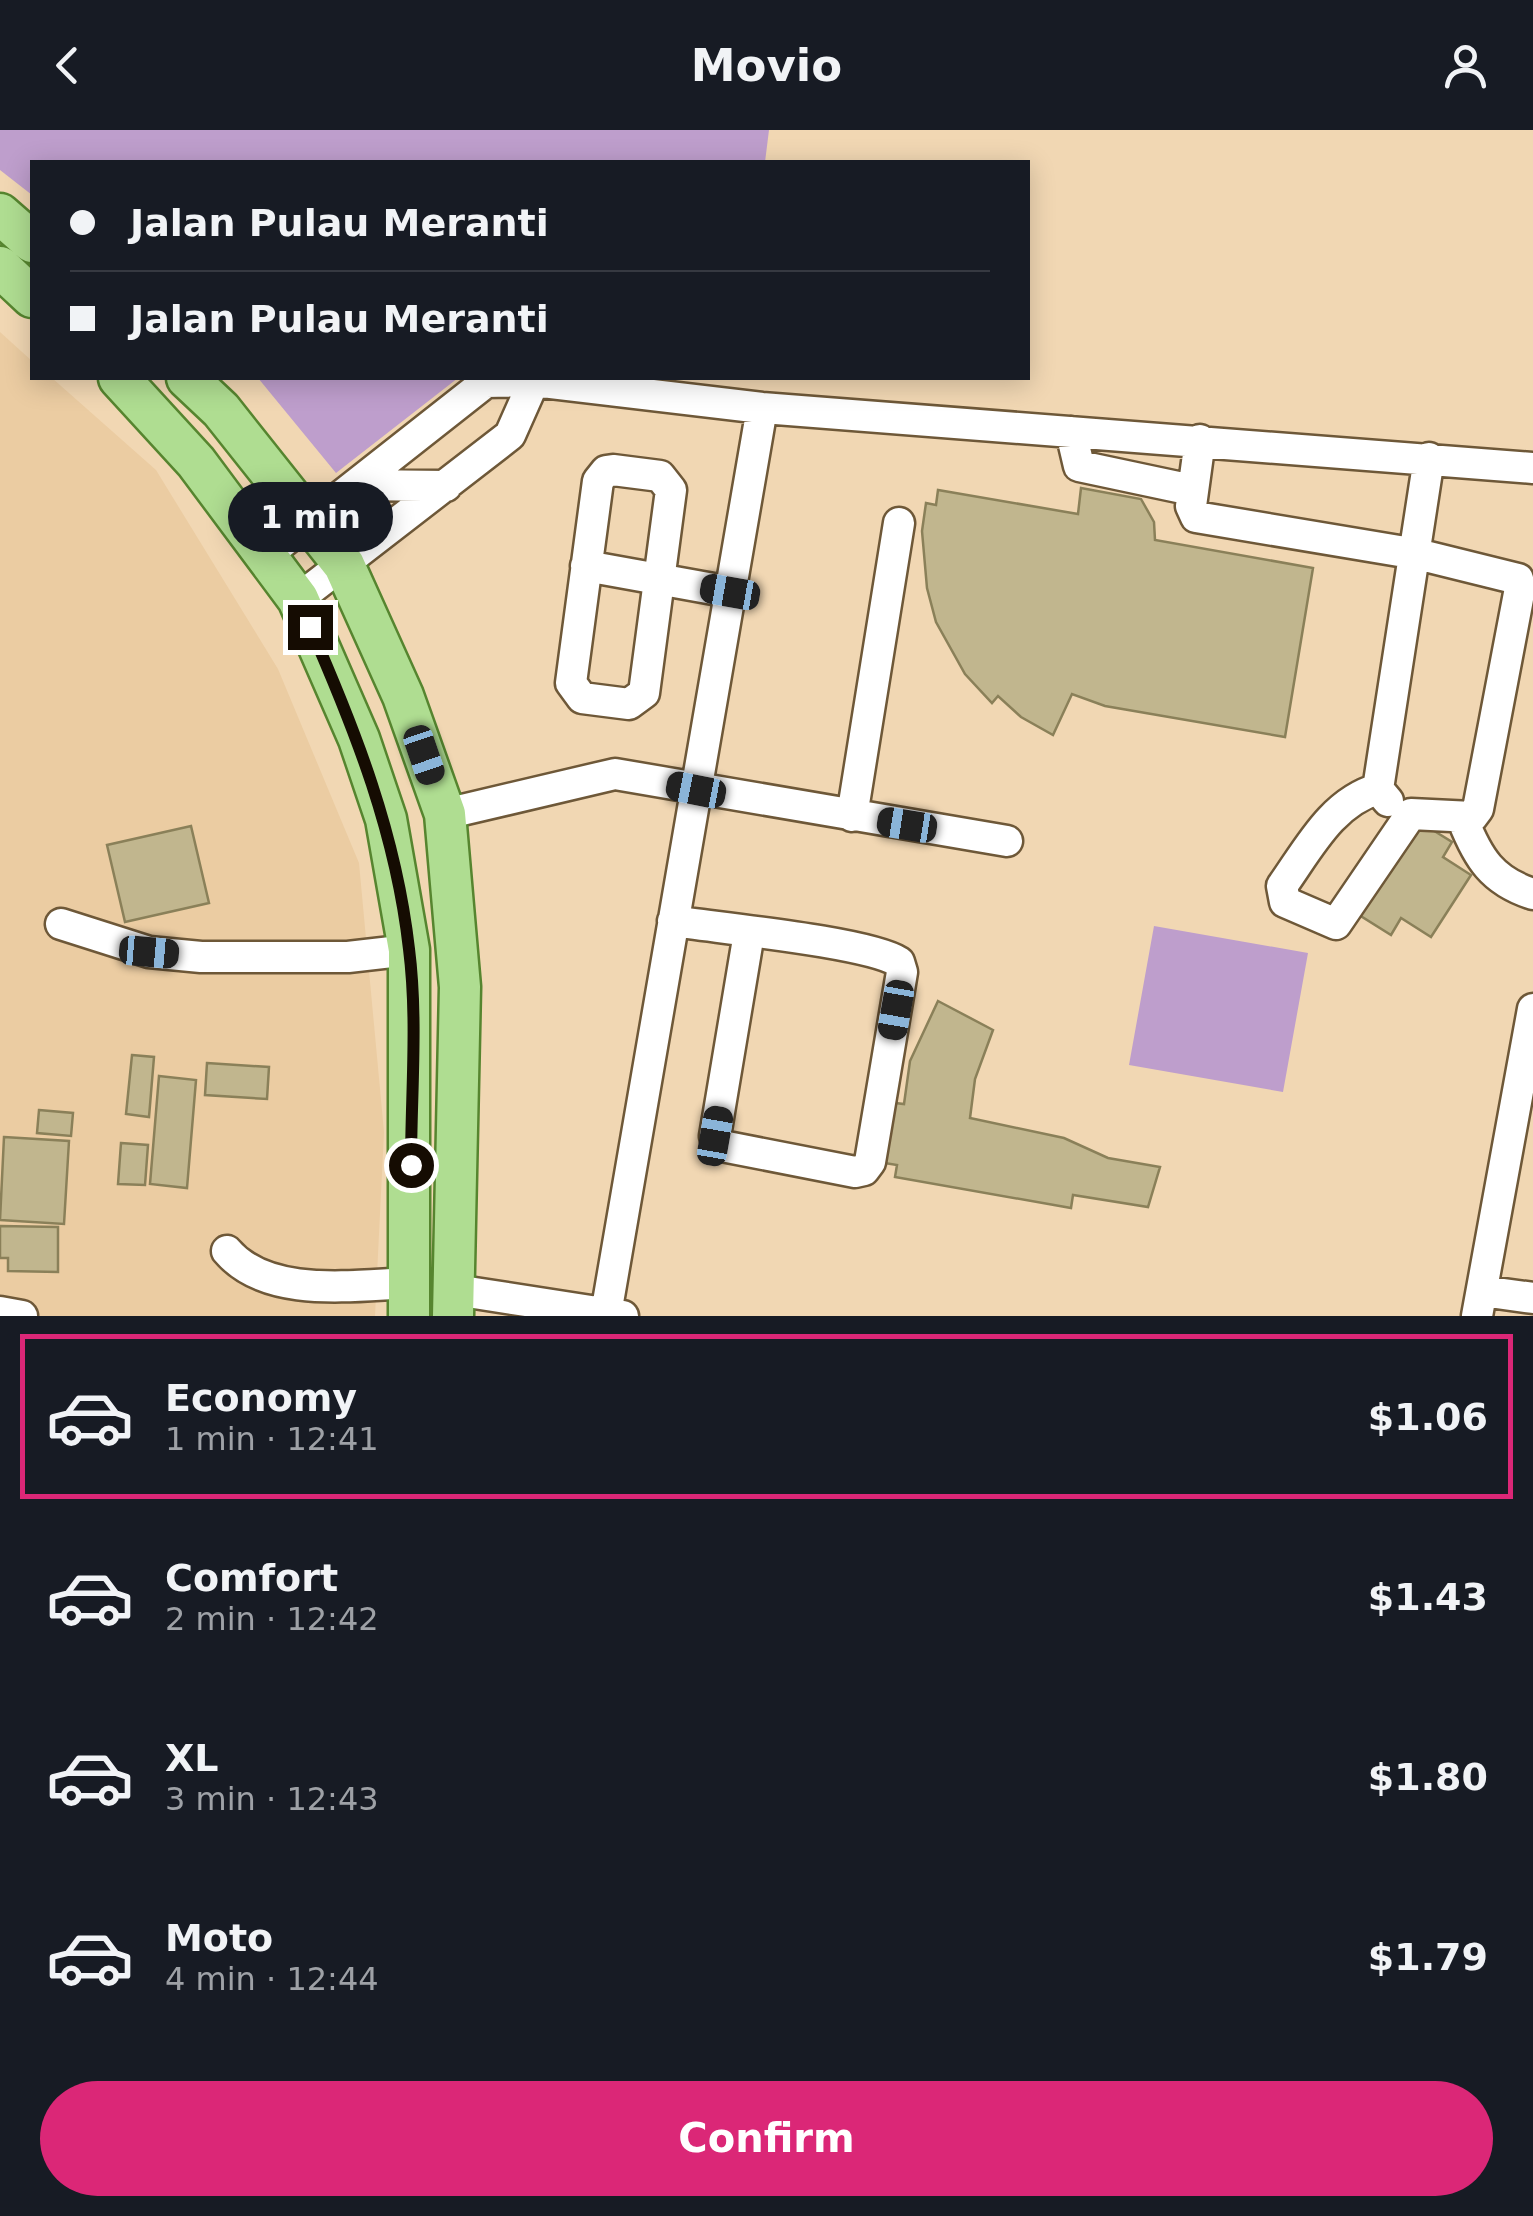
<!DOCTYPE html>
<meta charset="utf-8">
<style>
body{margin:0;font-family:"DejaVu Sans",sans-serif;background:#20242c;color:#f1f3f6;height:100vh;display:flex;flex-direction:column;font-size:38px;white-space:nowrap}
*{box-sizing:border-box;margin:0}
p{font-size:32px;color:#9ea1a6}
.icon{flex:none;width:55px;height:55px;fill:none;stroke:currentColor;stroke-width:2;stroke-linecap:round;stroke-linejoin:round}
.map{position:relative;height:1186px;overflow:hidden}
.side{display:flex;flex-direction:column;background:#171b24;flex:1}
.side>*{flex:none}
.top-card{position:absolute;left:30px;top:30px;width:1000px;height:220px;border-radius:0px;box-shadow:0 5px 25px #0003;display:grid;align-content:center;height:220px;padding:0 40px;background:#171b24}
.end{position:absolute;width:45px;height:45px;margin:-22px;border:12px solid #150c02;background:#fff;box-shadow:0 0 0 5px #fff}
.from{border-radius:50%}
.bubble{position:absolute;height:70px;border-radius:35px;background:#171b24;box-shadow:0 5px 25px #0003;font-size:32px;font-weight:600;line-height:70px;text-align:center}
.car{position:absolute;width:30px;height:60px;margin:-30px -15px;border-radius:12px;box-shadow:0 0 8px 2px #0007;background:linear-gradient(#222 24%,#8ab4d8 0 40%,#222 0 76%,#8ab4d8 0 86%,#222 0)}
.top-card b{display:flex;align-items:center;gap:35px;height:95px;font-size:38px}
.top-card b+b{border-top:2px solid #363941}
.top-card i{width:25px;height:25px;background:#f1f3f6}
ul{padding:18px 0 0;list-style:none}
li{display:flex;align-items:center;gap:30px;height:165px;margin:0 20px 15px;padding:0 20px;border:5px solid transparent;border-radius:0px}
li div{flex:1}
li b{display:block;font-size:38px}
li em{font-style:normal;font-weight:600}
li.active{border-color:#db2777}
li>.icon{width:90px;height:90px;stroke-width:1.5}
.button{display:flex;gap:20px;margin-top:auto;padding:20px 40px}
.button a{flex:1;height:115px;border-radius:60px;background:#db2777;color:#fff;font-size:40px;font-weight:600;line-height:115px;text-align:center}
header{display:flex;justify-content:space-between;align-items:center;height:130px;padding:0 40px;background:#171b24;font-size:45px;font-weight:600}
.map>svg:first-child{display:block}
.built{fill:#ebcca2}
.green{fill:#be9ecc}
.building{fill:#c1b68e;stroke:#8a8059;stroke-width:2.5}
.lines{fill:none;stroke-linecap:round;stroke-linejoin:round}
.minor-casing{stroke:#6e5838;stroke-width:35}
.major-casing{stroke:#56852f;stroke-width:45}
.minor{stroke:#fff;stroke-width:30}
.major{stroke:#afdd91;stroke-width:40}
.route{stroke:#150c02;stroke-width:12}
</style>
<header><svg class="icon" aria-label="back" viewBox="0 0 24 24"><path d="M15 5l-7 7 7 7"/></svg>Movio<svg class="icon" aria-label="person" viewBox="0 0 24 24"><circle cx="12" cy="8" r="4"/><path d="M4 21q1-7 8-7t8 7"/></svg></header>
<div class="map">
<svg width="1533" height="1186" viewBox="0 0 1533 1186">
<rect width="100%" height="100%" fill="#f1d7b3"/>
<path class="built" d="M 0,202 L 32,231 L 32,248 L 52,248 L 156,340 L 278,539 L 359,733 L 384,1002 L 375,1186 L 0,1186 Z"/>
<path class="green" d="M 0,0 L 769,0 L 765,32 L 32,32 L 32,65 L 0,40 Z
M 258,248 L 458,248 L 336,343 Z
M 1154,796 L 1308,823 L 1283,962 L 1129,935 Z"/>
<path class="building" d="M 1081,358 L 1141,369 L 1154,392 L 1155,410 L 1313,438 L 1285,607 L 1105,576 L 1072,564 L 1053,605 L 1021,587 L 998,566 L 992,573 L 965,544 L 936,492 L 927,458 L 922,401 L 926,373 L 936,375 L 938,360 L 1078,384 Z
M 1415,689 L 1452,712 L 1443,727 L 1471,745 L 1431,807 L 1401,788 L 1391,805 L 1356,783 Z
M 191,696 L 209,773 L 125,792 L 107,715 Z
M 938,871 L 993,900 L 975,949 L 970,988 L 1064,1008 L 1108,1028 L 1160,1037 L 1148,1077 L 1073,1065 L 1071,1078 L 895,1047 L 897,1035 L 860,1029 L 870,970 L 904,974 L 910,931 Z
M 132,925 L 154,927 L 149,987 L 126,984 Z
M 207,933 L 269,937 L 267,969 L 205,965 Z
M 159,946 L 196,950 L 187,1058 L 150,1054 Z
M 39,980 L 73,983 L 71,1006 L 37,1003 Z
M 4,1007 L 69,1011 L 64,1094 L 0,1090 Z
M 121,1013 L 148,1015 L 145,1055 L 118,1054 Z
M 0,1096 L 58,1097 L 58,1142 L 8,1141 L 8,1128 L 0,1128 Z"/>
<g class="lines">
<g class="minor-casing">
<path id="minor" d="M 1071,302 L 1079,336 L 1192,360
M 1200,310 L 1191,376 L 1196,387 L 1417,424 L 1518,449 L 1520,458 L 1478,679 L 1472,687 L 1411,684 L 1336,794 L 1285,772 L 1282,756 C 1309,718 1332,672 1378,659
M 613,340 L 660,346 L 671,360 L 644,563 L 629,574 L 582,568 L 571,553 L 598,351 L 606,341 Z
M 356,355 L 446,356
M 265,426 L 486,252 L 534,251 L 762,278 L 1533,338
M 586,436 L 730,462
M 298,469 L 510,305 L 534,251
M 1388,671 L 1378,659 L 1429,328
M 445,684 L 615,644 L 1007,711
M 852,686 L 899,393
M 1463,690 C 1478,728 1492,751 1533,764
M 673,791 C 718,798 868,812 899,832 L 902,842 L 870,1032 L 864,1040 L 855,1042 L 717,1015 L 715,1006 L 749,803
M 61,794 L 149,822 L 201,827 L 348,827 L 409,820
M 227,1121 C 268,1169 354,1155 410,1153
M 455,1160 L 623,1186
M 1482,1161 L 1533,1168
M 0,1182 L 22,1186
M 606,1184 L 762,278
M 1477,1186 L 1533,879"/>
</g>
<g class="major-casing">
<path id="major" d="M 0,84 L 32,112
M 0,137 L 32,167
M 119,248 L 196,332 L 298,469 L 359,609 L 386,689 L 409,820 L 409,1186
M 187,248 L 221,280 L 344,435 L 403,566 L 445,684 L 460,857 L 453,1186"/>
</g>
<use href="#minor" class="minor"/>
<use href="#major" class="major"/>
</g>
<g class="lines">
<path class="route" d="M 310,497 C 356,602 396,704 409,819 C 418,890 411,964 411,1035"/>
</g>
</svg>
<i class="end from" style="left:411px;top:1035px"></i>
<i class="end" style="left:310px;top:497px"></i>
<div class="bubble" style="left:228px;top:352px;width:165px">1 min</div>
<i class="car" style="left:730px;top:462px;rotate:280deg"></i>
<i class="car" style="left:424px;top:625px;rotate:161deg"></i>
<i class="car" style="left:696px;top:660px;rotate:281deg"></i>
<i class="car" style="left:907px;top:695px;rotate:279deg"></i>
<i class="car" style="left:149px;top:822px;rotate:95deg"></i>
<i class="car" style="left:896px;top:880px;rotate:190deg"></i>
<i class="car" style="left:715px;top:1006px;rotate:10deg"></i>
<div class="top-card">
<b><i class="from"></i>Jalan Pulau Meranti</b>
<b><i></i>Jalan Pulau Meranti</b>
</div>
</div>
<section class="side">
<ul>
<li class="active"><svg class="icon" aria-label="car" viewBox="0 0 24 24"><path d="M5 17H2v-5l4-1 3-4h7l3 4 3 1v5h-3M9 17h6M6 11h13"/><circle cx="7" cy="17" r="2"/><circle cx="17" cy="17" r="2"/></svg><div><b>Economy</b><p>1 min · 12:41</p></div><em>$1.06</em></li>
<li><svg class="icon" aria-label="car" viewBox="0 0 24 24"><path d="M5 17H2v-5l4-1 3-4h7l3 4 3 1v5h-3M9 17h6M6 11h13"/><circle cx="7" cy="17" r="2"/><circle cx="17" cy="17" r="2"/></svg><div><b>Comfort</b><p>2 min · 12:42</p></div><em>$1.43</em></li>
<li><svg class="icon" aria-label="car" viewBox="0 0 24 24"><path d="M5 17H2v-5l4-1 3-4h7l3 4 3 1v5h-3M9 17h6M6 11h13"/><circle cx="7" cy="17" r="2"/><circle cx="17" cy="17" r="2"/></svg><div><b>XL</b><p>3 min · 12:43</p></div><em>$1.80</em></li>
<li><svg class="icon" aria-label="car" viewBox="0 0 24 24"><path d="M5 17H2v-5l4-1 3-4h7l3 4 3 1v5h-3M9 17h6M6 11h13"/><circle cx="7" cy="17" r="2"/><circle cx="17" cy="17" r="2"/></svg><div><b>Moto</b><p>4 min · 12:44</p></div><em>$1.79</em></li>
</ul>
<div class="button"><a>Confirm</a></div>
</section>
